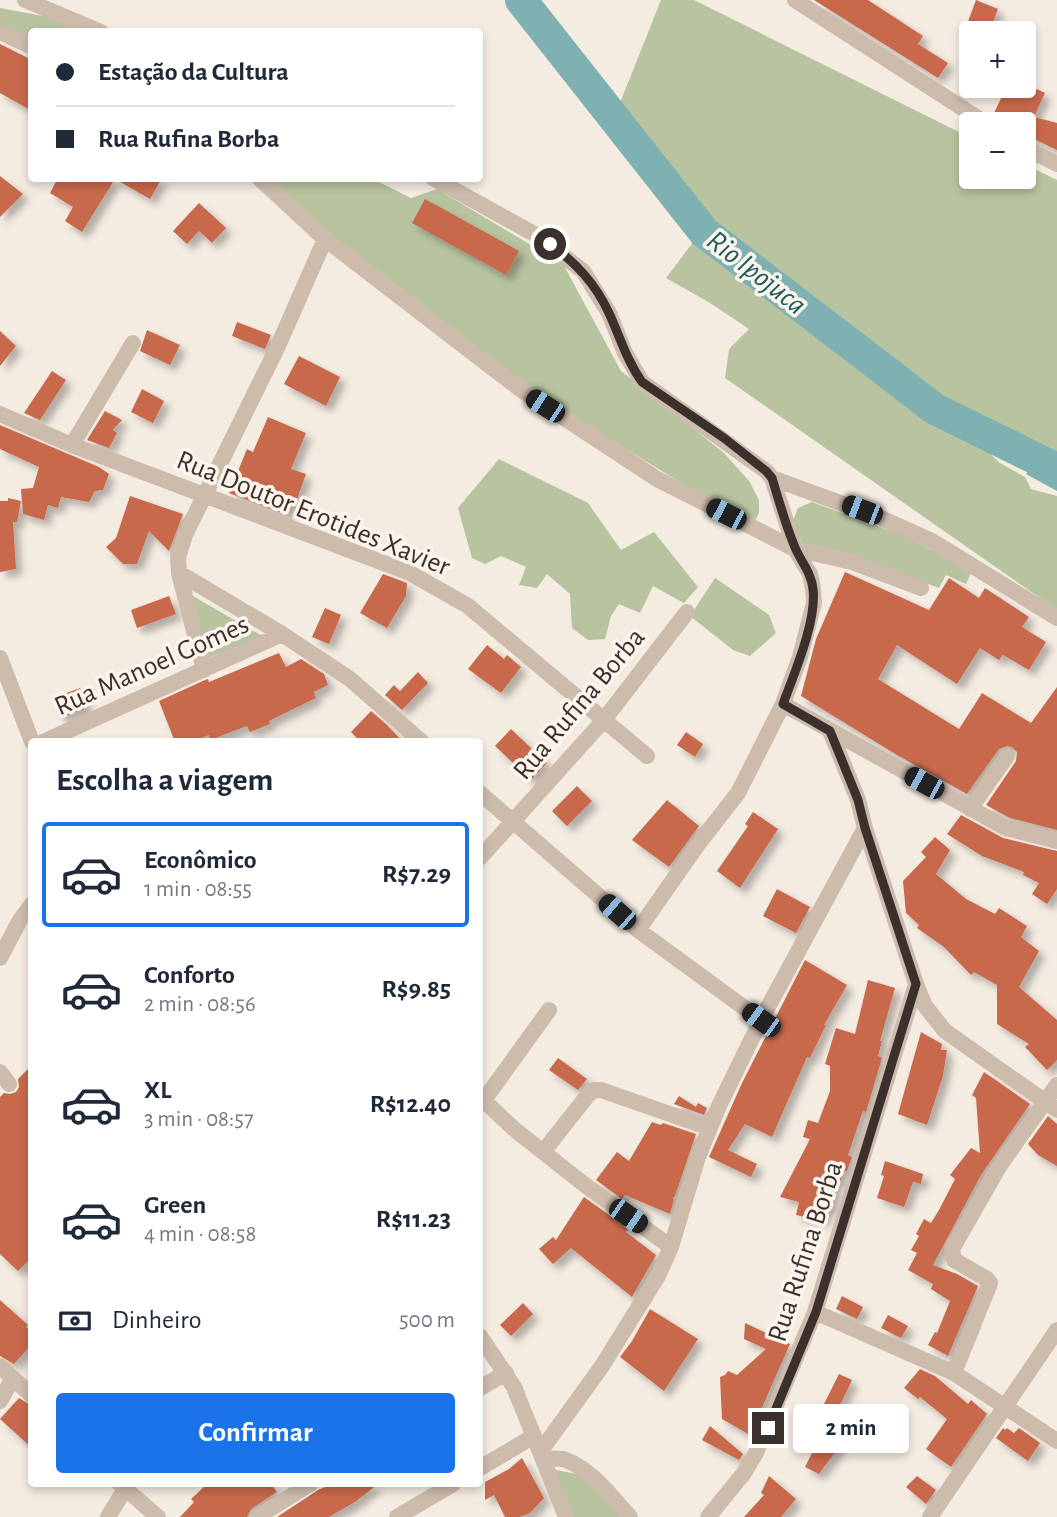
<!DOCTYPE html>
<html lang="pt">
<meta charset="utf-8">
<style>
body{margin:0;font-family:"Alegreya Sans",sans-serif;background:#f2f2f3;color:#1f2937;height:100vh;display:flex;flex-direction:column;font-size:26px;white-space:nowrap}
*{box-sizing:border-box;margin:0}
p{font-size:23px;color:#747a83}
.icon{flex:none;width:38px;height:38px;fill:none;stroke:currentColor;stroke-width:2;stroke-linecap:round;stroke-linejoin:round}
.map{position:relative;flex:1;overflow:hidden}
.details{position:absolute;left:28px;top:738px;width:455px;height:749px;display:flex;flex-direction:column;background:#fff;border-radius:7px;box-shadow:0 4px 10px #0003}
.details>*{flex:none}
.guide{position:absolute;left:28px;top:28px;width:455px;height:154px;border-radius:7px;box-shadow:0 4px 10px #0003;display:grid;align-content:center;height:154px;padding:0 28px;background:#fff}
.buttons{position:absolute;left:959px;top:21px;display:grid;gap:14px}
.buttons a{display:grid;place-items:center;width:77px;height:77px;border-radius:7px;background:#fff;box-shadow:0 4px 10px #0003;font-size:35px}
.end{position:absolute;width:32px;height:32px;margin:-16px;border:9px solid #3b302b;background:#fff;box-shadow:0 0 0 4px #fff}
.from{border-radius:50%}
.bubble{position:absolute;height:49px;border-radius:7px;background:#fff;box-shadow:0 4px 10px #0003;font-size:23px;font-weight:600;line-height:49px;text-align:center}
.car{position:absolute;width:21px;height:42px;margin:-21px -10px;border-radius:9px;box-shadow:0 0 5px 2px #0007;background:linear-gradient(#222 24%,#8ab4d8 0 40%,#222 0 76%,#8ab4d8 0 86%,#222 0)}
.guide b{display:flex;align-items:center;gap:24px;height:66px;font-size:26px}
.guide b+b{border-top:2px solid #e0e1e3}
.guide i{width:18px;height:18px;background:#1f2937}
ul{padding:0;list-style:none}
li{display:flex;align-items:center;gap:21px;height:105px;margin:0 14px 10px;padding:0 14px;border:4px solid transparent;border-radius:7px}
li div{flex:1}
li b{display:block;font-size:26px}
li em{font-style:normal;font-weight:600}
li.current{border-color:#1a73e8}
li>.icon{width:63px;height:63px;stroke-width:1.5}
h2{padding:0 28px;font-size:32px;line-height:84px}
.pay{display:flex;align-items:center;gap:18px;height:77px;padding:0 28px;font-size:26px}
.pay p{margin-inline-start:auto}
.action{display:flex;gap:14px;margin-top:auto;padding:14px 28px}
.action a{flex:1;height:80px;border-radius:7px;background:#1a73e8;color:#fff;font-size:28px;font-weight:600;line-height:80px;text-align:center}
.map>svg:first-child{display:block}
.green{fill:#b8c4a0}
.water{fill:#7fb0b2}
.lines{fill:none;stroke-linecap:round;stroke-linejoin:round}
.river{stroke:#7fb0b2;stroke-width:32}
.building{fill:#c8694b;filter:url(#shadow)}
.minor{stroke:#cdbbac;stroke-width:16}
.route{stroke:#3b302b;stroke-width:9}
.labels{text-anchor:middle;stroke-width:7;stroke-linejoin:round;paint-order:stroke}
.street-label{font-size:28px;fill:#3b302b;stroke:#fbf5ee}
.water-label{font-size:30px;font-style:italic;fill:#1f5a5e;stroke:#fbf5ee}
</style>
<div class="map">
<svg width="1057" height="1517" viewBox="0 0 1057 1517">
<defs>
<filter id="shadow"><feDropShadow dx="6" dy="6" stdDeviation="3.5" flood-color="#0004"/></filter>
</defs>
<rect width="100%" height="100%" fill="#f4ebe1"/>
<path class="green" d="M 661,0 L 694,0 L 971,138 L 971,177 L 1024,177 L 1024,164 L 1057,180 L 1057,466 L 990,436 L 766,280 L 614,118 Z
M 0,8 L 65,20 L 87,31 L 32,32 L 31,39 L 0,25 Z
M 269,179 L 373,179 L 411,198 L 437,189 L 563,264 L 621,371 L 724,453 L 749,481 L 759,500 L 759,513 L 752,526 L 519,384 L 325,233 Z
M 694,241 L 910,407 L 981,445 L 1000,463 L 1025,477 L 1031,489 L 1057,496 L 1057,610 L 725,378 L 729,349 L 749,329 L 710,303 L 666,278 Z
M 499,459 L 588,503 L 621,550 L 654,532 L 698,587 L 684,603 L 653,586 L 640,613 L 619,604 L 611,616 L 605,639 L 588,640 L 572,628 L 570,594 L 547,574 L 537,588 L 519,585 L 526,567 L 501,556 L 485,564 L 472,558 L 458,508 Z
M 812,502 L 905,536 L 972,571 L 966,584 L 946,575 L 939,588 L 841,552 L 802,543 L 792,523 L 798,508 Z
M 715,578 L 769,615 L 776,633 L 750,656 L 733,650 L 690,616 Z
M 186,592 L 262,636 L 206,659 Z
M 551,1469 L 582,1475 L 622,1517 L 570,1517 Z"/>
<path class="water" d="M 1048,453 L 1057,457 L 1057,491 L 1026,474 Z"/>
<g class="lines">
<path class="river" d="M 521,0 L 704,232 L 935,409 L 1057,469"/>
</g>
<path class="building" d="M 814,0 L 868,0 L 923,36 L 918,44 L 948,63 L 938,78 Z
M 976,0 L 998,9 L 989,33 L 982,33 L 966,27 Z
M 0,44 L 32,60 L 32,111 L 0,93 Z
M 1007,86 L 1030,86 L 1045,93 L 1034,117 L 1057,123 L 1057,150 L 1024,134 L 1024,124 L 1004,124 L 997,121 L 993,115 Z
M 0,176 L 23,194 L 0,217 Z
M 58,178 L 162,178 L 150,199 L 115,179 L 82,232 L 65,221 L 73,207 L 50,193 Z
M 425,199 L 519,251 L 506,275 L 412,223 Z
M 199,203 L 226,228 L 212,243 L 199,231 L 187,244 L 173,231 Z
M 237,322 L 271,335 L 265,349 L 232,336 Z
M 147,330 L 180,345 L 170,365 L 140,351 Z
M 0,331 L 16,346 L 0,366 Z
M 299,356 L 340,377 L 326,406 L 284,384 Z
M 52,371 L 66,380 L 40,420 L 24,413 Z
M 142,389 L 164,401 L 153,423 L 131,412 Z
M 105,411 L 122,420 L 113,430 L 117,433 L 109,448 L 87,440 Z
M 268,417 L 306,433 L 291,469 L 306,474 L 297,499 L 287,515 L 229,493 L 247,449 L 253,452 Z
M 0,425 L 99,467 L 109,474 L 103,490 L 95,491 L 89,502 L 61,497 L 58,508 L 48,505 L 44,520 L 23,514 L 21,489 L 33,488 L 39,467 L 0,449 Z
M 130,496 L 183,514 L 169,551 L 149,531 L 137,564 L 123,564 L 106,547 L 116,538 Z
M 8,498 L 21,501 L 17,522 L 13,522 L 16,569 L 0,572 L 0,501 L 8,501 Z
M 845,572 L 929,610 L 949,578 L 979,598 L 985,588 L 1029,617 L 1022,627 L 1046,642 L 1029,670 L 1003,655 L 999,660 L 980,648 L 957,684 L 897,645 L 878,679 L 959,729 L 982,693 L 1031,723 L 1057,687 L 1057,830 L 1010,818 L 986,805 L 1016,761 L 1017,752 L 1012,747 L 1007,746 L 999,749 L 967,794 L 897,755 L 801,696 L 816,639 Z
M 383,574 L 407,583 L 406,596 L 387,628 L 360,613 Z
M 169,596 L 176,614 L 137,628 L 131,610 Z
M 325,608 L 341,615 L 329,644 L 312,637 Z
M 487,645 L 504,659 L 507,655 L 521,667 L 501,693 L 468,669 Z
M 279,653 L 286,667 L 301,659 L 324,674 L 328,685 L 314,692 L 316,698 L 269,721 L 270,724 L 250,732 L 247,726 L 210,740 L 209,735 L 192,742 L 175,742 L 159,701 L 205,680 L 208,679 L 209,682 Z
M 418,672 L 428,683 L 402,710 L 385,695 L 394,685 L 400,691 Z
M 80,688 L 87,708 L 61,718 L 53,698 Z
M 371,711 L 387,725 L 403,742 L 361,742 L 351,732 Z
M 511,729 L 547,763 L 531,780 L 495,746 Z
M 686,732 L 703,744 L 695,757 L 677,745 Z
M 577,786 L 592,801 L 567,826 L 552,811 Z
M 667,800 L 699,826 L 669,867 L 632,840 Z
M 753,812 L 778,829 L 740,888 L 717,871 L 748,826 L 745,824 Z
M 961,815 L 1003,838 L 1057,851 L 1057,889 L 1047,904 L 1032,894 L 1039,883 L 1023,875 L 1024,872 L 982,856 L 947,834 Z
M 935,837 L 950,850 L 936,874 L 966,899 L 995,914 L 999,908 L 1027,926 L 1021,937 L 1039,951 L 1019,987 L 1057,1020 L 1057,1060 L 1047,1070 L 1025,1047 L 1029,1044 L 997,1024 L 997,985 L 974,972 L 971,975 L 944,947 L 917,928 L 919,925 L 906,913 L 903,881 L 926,857 L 921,852 Z
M 777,889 L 810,907 L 796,933 L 763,916 Z
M 805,960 L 847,985 L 824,1025 L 826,1025 L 810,1058 L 807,1057 L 772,1137 L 745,1124 L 728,1150 L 757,1164 L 751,1177 L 709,1157 L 742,1083 Z
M 868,980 L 895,988 L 880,1041 L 882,1041 L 878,1056 L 882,1058 L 866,1112 L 863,1111 L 848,1155 L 852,1157 L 847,1171 L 843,1170 L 841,1180 L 837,1181 L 831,1210 L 826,1209 L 824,1221 L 796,1215 L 799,1202 L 780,1197 L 810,1139 L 803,1137 L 808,1120 L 818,1123 L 830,1091 L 830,1066 L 825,1064 L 836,1028 L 855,1034 Z
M 921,1032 L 942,1044 L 941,1050 L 947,1050 L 943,1076 L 927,1125 L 898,1114 Z
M 558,1058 L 587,1079 L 578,1090 L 549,1070 Z
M 32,1065 L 32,1257 L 18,1271 L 0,1254 L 0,1097 L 4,1093 L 10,1094 L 16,1092 L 19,1087 L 18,1079 Z
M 984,1072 L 1030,1104 L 981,1175 L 933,1265 L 957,1274 L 978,1286 L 948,1356 L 928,1345 L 935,1332 L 937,1333 L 950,1301 L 931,1289 L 933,1284 L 908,1270 L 917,1253 L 911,1250 L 919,1236 L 916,1234 L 924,1219 L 931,1223 L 939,1210 L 955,1179 L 950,1175 L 971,1148 L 980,1153 L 976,1098 L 972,1095 Z
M 679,1096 L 696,1107 L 698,1103 L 707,1108 L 704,1115 L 674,1104 Z
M 1048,1116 L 1057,1124 L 1057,1166 L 1038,1155 L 1028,1144 Z
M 652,1122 L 661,1125 L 663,1123 L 696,1134 L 675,1196 L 673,1198 L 674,1200 L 670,1214 L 625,1195 L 622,1199 L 596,1180 L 617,1152 L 629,1161 Z
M 885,1161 L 923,1174 L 921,1184 L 913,1182 L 904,1207 L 877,1198 L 884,1176 L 881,1175 Z
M 584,1197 L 623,1225 L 628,1230 L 626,1232 L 656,1255 L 632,1297 L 571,1248 L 553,1264 L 539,1249 L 553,1237 L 556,1240 Z
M 842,1296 L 863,1307 L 857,1319 L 836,1309 Z
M 0,1300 L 28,1325 L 26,1327 L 32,1332 L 32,1344 L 14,1364 L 0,1356 Z
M 523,1303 L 533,1314 L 511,1336 L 500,1325 Z
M 650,1309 L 698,1339 L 664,1391 L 620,1357 L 632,1341 Z
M 888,1315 L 908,1326 L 901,1338 L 881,1328 Z
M 745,1323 L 790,1344 L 750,1435 L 722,1419 L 720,1377 L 725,1375 L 728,1371 L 737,1375 L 766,1349 L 744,1339 Z
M 920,1369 L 935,1376 L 968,1404 L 971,1400 L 987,1414 L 951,1467 L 926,1449 L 947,1419 L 920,1397 L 918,1399 L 904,1388 Z
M 839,1374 L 852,1380 L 833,1420 L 819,1414 Z
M 19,1398 L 32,1406 L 32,1448 L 0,1419 Z
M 710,1426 L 743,1454 L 739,1460 L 702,1440 Z
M 1003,1428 L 1005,1430 L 1007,1428 L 1014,1433 L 1019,1428 L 1040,1443 L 1028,1461 L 996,1438 Z
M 822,1433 L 842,1443 L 819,1474 L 805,1467 Z
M 522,1458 L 544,1498 L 530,1513 L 519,1517 L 505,1517 L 494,1495 L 485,1500 L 485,1482 L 509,1469 Z
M 769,1476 L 796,1499 L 781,1517 L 744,1517 L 764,1495 L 761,1493 Z
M 917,1476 L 936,1490 L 926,1504 L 906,1487 Z
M 207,1484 L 271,1484 L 277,1492 L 251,1509 L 247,1517 L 180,1517 L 194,1502 L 191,1499 Z
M 332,1484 L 378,1484 L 355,1502 L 329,1517 L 277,1517 L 318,1490 Z"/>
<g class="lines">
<path class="minor" d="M 25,0 L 101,32
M 795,0 L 987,124
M 0,32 L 32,47
M 1024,147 L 1057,164
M 259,178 L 325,239 L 491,367 L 523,391 L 657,479 L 795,549 L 852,562 L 921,588
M 433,178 L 536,235 L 583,271 L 609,313 L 625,353 L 642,382 L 766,471 L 772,478 L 881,518 L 932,541 L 1057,618
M 0,414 L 72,445 L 410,573 L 468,606 L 647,756
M 72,445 L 133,343
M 179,573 L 282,634 L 350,679 L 422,742
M 0,658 L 32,742
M 204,670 L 179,573 L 178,557 L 185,535 L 278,346 L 325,239
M 783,704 L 1006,828 L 1057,841
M 830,731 L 858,800 L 865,828 L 916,984 L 925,1006 L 945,1031 L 1057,1110
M 43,742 L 282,634
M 480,793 L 638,930 L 761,1020
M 970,809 L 1007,756
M 480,858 L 603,721 L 687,612
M 638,930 L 699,843 L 738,793 L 783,704 L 800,657 L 814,603 L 813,588 L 810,574 L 795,549 L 772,478
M 0,958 L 20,920 L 32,904
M 0,1072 L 9,1084
M 480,1097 L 514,1129 L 585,1185 L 671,1247
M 484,1100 L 549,1010
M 543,1152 L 588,1095 L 594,1090 L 601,1090 L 710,1128
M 815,1312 L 954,1373 L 1057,1441
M 480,1336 L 514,1387 L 566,1517
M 0,1366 L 32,1396
M 954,1373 L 990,1283 L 987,1279 L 954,1260 L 952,1249 L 1000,1165 L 1057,1085
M 480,1388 L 506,1373
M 0,1401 L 13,1378
M 540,1452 L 602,1366 L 658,1276 L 671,1247 L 698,1157 L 719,1106 L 761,1020 L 865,828
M 543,1459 C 551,1459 560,1457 566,1460 C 592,1470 612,1497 630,1517
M 480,1468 L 534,1436
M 120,1484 L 158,1517
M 108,1517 L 125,1489
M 257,1517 L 310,1484
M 397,1517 L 453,1484
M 708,1517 L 744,1473 L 756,1453 L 815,1312 L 916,984
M 930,1517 L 1057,1330"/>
</g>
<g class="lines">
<path class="route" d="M 550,244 C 576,263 595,283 609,313 C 620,337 627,361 642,382 L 724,438 L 766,471 L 772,478 C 779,501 785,523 794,545 C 800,561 811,571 813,589 C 817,621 794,674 783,704 L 830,731 L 858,800 L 865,828 L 916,984 L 816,1312 L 768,1428"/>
</g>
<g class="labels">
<g class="street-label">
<text transform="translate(314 512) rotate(22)" y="10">Rua Doutor Erotides Xavier</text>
<text transform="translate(151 664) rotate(-24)" y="10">Rua Manoel Gomes</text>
<text transform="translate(578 703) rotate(-50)" y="10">Rua Rufina Borba</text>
<text transform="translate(804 1251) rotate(-72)" y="10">Rua Rufina Borba</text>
</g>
<g class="water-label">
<text transform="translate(757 272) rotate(38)" y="10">Rio Ipojuca</text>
</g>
</g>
</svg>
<div class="buttons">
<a>+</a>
<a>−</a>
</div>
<i class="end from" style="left:550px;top:244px"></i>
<i class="end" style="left:768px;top:1428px"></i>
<div class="bubble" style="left:793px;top:1404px;width:116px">2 min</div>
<i class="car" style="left:545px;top:406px;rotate:303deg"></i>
<i class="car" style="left:862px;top:510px;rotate:291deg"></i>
<i class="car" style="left:726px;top:514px;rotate:297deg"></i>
<i class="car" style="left:924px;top:783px;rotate:299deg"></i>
<i class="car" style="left:617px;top:912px;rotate:311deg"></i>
<i class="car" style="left:761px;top:1020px;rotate:306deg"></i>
<i class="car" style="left:628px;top:1216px;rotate:125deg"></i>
<div class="guide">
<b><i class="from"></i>Estação da Cultura</b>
<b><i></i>Rua Rufina Borba</b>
</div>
<section class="details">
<h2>Escolha a viagem</h2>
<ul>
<li class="current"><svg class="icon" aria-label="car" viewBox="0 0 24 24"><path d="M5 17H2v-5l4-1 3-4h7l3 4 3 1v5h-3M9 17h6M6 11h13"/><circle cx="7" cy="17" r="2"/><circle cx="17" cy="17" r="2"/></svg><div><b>Econômico</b><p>1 min · 08:55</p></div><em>R$7.29</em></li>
<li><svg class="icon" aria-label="car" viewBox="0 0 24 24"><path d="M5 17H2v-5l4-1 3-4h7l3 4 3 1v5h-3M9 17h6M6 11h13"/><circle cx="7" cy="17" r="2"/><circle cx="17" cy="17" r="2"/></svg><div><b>Conforto</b><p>2 min · 08:56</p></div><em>R$9.85</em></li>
<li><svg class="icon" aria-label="car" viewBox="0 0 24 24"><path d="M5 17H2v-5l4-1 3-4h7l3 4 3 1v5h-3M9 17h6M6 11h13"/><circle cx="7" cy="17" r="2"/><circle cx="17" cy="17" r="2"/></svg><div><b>XL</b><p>3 min · 08:57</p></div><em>R$12.40</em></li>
<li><svg class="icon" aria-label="car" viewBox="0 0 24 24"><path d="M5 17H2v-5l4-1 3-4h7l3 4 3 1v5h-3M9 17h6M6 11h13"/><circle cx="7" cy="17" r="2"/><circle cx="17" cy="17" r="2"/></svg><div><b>Green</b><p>4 min · 08:58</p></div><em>R$11.23</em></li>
</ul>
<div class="pay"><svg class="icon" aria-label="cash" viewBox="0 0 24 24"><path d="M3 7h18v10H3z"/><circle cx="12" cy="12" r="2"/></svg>Dinheiro<p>500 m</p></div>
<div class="action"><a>Confirmar</a></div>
</section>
</div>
